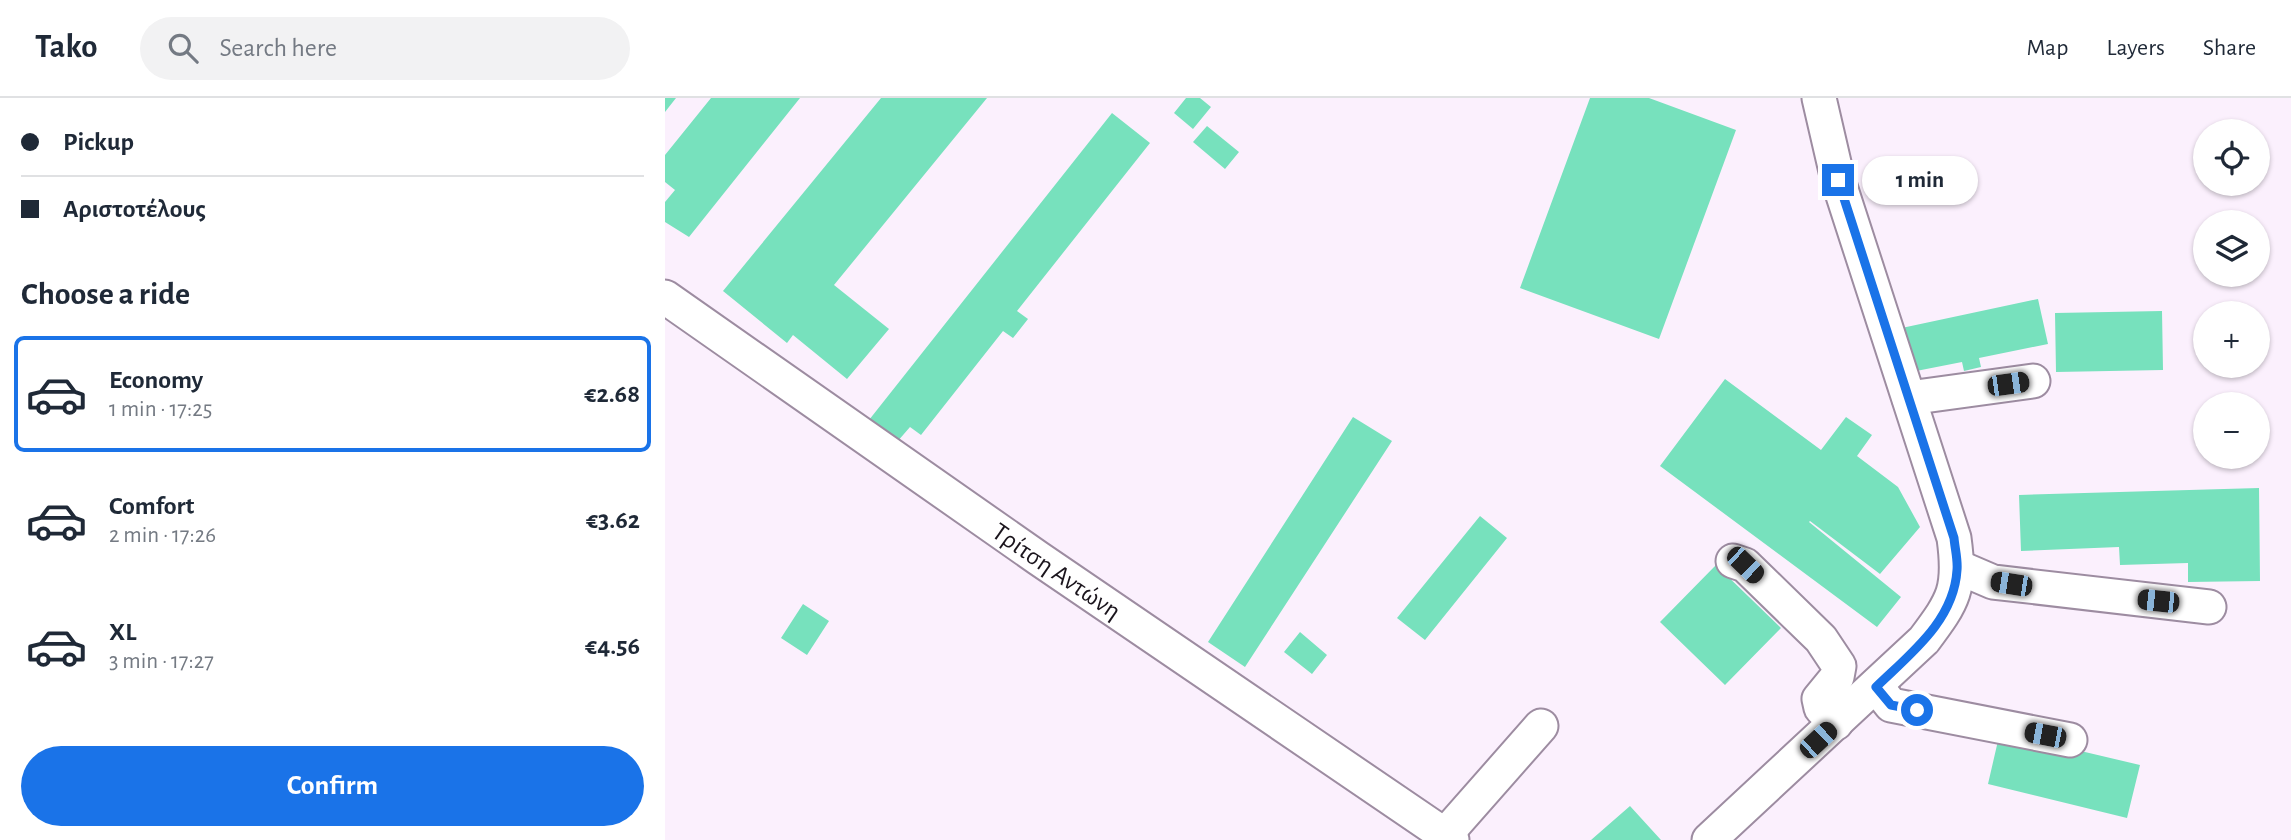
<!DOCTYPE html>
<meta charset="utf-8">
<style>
body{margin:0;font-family:"Alegreya Sans",sans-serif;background:#f2f2f3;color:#1f2937;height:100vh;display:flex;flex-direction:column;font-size:26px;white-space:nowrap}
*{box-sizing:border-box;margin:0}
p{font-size:23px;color:#747a83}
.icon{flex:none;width:38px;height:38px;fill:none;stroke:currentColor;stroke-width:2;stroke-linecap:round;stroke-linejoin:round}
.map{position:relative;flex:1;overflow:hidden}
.details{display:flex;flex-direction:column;background:#fff;width:665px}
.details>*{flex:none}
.guide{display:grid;align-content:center;height:154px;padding:0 21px;background:#fff}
.tools{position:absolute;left:1528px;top:21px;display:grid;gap:14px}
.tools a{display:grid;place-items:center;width:77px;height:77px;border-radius:50%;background:#fff;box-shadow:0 2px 5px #0004;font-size:35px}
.end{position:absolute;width:32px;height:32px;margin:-16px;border:9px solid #1a73e8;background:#fff;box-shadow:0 0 0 4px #fff}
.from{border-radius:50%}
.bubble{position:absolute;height:49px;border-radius:24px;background:#fff;box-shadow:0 2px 5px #0004;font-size:23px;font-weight:700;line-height:49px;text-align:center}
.car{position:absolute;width:21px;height:42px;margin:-21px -10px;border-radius:9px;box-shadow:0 0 5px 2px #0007;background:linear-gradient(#222 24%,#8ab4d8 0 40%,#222 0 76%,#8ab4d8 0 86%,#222 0)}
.guide b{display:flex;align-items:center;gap:24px;height:66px;font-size:26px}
.guide b+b{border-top:2px solid #e0e1e3}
.guide i{width:18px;height:18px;background:#1f2937}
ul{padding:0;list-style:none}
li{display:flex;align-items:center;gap:21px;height:116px;margin:0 14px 10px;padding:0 7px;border:4px solid transparent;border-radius:10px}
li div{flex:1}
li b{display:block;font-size:26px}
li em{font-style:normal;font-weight:700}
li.on{border-color:#1a73e8}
li>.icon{width:63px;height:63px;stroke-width:1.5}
h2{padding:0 21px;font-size:32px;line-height:84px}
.cta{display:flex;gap:14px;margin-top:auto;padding:14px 21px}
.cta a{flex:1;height:80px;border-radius:42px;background:#1a73e8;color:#fff;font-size:28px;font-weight:700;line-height:80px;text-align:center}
header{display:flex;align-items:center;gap:42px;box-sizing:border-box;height:98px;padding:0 35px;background:#fff;border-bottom:2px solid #e0e1e3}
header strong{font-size:33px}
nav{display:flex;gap:38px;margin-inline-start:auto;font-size:24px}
.search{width:490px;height:63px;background:#f2f2f3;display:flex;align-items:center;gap:18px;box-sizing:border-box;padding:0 24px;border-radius:38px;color:#747a83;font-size:26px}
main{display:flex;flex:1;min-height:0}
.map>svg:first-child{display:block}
.building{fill:#77e1bd}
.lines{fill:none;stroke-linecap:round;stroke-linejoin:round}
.minor-casing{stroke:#9d8ca1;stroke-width:37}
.minor{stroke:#fff;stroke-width:33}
.route{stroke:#1a73e8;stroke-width:9}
.labels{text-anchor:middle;stroke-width:6;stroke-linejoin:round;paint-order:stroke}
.street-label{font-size:26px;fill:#1a141c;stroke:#fbf0fd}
</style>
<header>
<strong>Tako</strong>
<div class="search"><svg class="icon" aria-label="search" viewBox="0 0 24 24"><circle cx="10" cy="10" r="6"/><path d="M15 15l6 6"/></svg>Search here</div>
<nav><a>Map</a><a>Layers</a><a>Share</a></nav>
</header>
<main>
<section class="details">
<div class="guide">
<b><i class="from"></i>Pickup</b>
<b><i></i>Αριστοτέλους</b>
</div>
<h2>Choose a ride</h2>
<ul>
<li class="on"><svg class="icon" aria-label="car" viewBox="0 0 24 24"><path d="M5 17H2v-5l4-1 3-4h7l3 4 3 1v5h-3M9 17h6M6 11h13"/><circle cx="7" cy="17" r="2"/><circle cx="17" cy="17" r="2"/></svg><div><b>Economy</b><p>1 min · 17:25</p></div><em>€2.68</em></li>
<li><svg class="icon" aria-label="car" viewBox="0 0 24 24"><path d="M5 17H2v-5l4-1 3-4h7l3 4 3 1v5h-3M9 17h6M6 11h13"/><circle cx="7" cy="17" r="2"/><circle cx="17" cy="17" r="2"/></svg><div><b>Comfort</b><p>2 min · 17:26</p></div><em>€3.62</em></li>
<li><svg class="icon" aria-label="car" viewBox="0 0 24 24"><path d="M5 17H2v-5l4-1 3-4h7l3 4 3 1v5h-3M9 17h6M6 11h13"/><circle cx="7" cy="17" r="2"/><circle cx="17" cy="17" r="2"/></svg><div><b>XL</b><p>3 min · 17:27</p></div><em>€4.56</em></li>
</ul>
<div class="cta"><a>Confirm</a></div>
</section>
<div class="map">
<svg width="1626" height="742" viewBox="0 0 1626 742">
<rect width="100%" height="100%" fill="#fbf0fd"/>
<path class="building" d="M 0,0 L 11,0 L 0,14 Z
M 46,0 L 135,0 L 24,139 L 0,124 L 0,104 L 10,92 L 0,84 L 0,57 Z
M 216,0 L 322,0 L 169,187 L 224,231 L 182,281 L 128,237 L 122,245 L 58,193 Z
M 521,0 L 535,0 L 546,9 L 528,31 L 509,15 Z
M 925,0 L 984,0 L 1071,32 L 994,241 L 855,190 Z
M 447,15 L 485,45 L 352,213 L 363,221 L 348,240 L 338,233 L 256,337 L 245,329 L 232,344 L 204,322 Z
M 542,28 L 574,54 L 560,71 L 528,44 Z
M 1373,201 L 1383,246 L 1314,260 L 1316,269 L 1299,273 L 1297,264 L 1241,275 L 1232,231 Z
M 1497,213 L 1498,272 L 1391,274 L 1390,215 Z
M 1060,281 L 1156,352 L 1181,319 L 1207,337 L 1192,358 L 1233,389 L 1255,429 L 1215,476 L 1145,423 L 1144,424 L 1236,499 L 1212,529 L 995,368 Z
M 688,319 L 727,343 L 580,569 L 543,544 Z
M 1594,390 L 1595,483 L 1523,484 L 1523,465 L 1455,467 L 1454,449 L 1356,453 L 1354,397 Z
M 815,418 L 842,440 L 760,542 L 732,520 Z
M 1051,467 L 1116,530 L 1060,587 L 995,524 Z
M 138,506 L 164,523 L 142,557 L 116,540 Z
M 635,534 L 662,557 L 647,576 L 619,554 Z
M 1335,634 L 1475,667 L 1462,720 L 1323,686 Z
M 965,708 L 996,742 L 926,742 Z"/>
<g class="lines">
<g class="minor-casing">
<g id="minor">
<path id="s1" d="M 0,199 L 373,460 L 787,742"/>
<path d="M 1244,300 L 1368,283"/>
<path d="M 1068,463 L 1080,467 L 1156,541 L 1174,568 L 1172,579 L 1154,601 L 1156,610 L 1171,625"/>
<path d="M 1293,469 L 1328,484 L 1544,509"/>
<path d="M 1211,588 L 1226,607 L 1405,642"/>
<path d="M 780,737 L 876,628"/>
<path d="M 1044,742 L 1259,542 C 1289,502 1296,491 1289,440 L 1173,82 L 1154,0"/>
</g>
</g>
<use href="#minor" class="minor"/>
</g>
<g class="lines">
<path class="route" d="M 1173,82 L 1289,440 C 1290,451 1293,462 1292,472 C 1289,523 1245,556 1211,589 L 1226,607 L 1252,612"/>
</g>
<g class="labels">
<g class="street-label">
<text dy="9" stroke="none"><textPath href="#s1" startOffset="478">Τρίτση Αντώνη</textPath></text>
</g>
</g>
</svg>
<div class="tools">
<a><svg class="icon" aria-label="locate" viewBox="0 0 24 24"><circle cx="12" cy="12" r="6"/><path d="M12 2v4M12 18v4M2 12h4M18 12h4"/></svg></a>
<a><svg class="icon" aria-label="layers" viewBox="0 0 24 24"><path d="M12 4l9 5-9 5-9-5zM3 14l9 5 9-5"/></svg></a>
<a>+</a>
<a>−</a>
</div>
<i class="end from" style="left:1252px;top:612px"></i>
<i class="end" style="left:1173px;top:82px"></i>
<div class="bubble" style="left:1197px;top:58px;width:116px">1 min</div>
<i class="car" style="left:1343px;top:286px;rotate:82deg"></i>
<i class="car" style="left:1080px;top:467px;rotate:134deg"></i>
<i class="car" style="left:1346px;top:486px;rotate:279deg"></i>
<i class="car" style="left:1493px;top:503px;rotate:276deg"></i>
<i class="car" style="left:1380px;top:637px;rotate:281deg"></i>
<i class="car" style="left:1153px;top:642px;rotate:47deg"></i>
</div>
</main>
